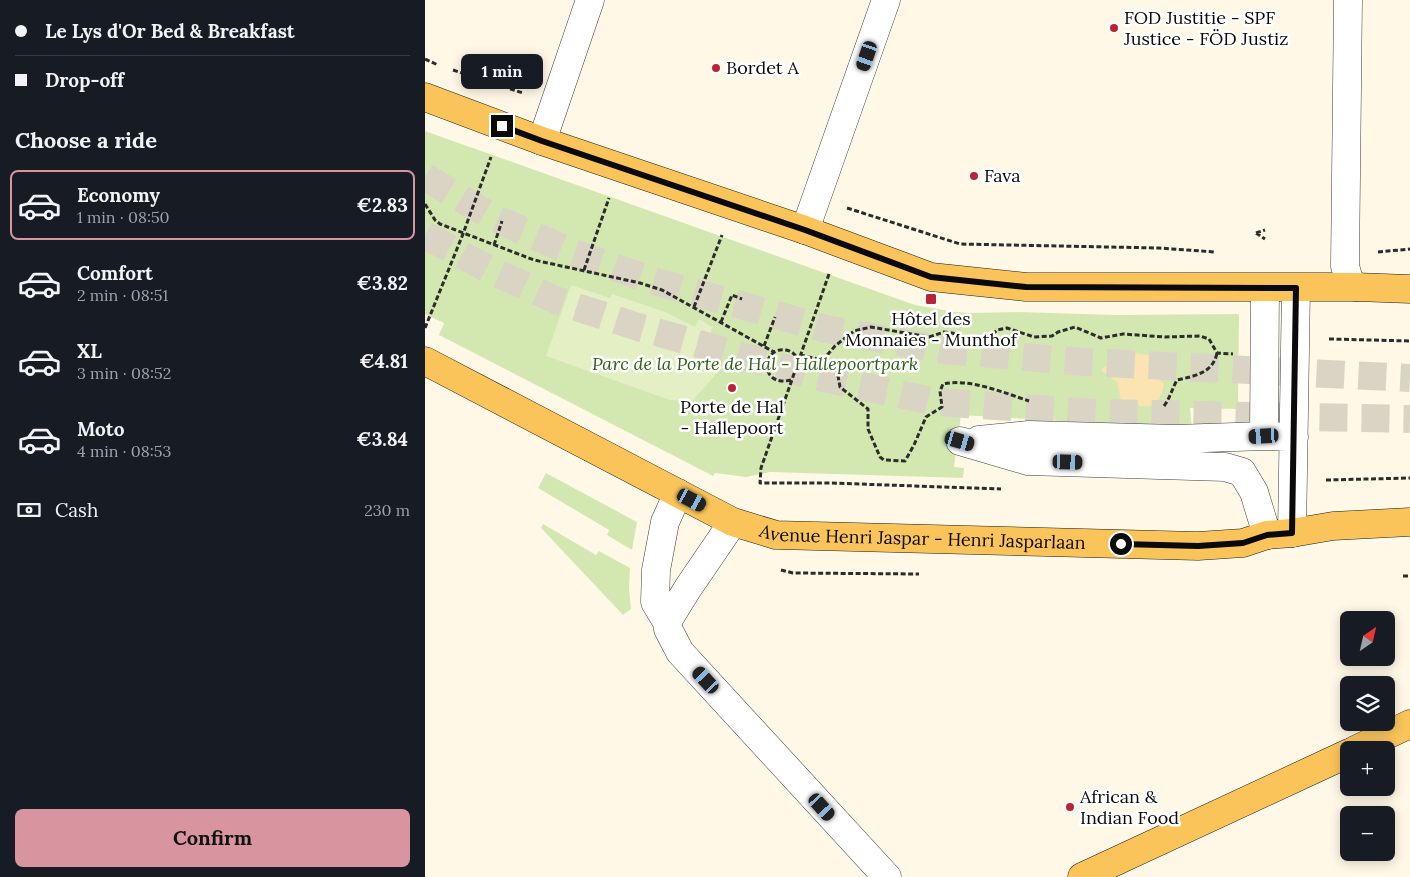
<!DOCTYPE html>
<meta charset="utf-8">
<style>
body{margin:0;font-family:Lora,serif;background:#242831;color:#f1f3f6;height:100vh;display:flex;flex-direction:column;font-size:19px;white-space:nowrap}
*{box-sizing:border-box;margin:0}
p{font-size:16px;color:#9ea1a6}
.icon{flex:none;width:28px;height:28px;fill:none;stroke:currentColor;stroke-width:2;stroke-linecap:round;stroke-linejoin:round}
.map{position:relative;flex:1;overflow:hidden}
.details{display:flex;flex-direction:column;background:#171b24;width:425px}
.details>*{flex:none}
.banner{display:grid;align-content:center;height:110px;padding:0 15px;background:#171b24}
.needle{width:32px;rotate:34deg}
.buttons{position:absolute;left:915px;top:611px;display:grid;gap:10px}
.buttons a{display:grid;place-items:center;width:55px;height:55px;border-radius:8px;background:#171b24;box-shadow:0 2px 12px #0003;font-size:25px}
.end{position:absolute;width:22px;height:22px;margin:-11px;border:6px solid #0a0a0a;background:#fff;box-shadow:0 0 0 2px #fff}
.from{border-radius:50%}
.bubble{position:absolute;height:35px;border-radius:8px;background:#171b24;box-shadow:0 2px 12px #0003;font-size:16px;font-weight:700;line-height:35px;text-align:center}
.car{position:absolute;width:15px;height:30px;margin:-15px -8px;border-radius:6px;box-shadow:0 0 4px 1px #0007;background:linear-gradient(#222 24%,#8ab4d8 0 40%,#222 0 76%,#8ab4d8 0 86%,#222 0)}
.banner b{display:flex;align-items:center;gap:18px;height:48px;font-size:19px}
.banner b+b{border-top:1px solid #363941}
.banner i{width:12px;height:12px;background:#f1f3f6}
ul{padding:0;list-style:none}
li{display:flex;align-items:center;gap:15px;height:70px;margin:0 10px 8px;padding:0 5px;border:2px solid transparent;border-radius:8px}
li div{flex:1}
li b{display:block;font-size:19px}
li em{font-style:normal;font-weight:700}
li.on{border-color:#d895a0}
li>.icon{width:45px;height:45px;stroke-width:1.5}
h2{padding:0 15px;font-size:22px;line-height:60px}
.pay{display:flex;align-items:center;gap:12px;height:55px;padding:0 15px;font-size:19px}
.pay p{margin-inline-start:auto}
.action{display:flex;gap:10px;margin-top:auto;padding:10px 15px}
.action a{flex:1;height:58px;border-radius:8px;background:#d895a0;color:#111;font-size:20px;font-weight:700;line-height:58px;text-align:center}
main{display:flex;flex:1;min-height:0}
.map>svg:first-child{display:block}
.green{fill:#d3e8b1}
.sand{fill:#fbe4b2}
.pitch{fill:#e4efc3}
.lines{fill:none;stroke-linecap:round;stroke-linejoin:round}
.highway-tunnel{stroke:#dad4c5;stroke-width:28;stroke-dasharray:28 14;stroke-linecap:butt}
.minor-casing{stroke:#3d3d3d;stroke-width:29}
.major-casing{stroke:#1b1b1b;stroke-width:29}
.path{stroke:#2c2c2c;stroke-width:3;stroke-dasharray:5 2.5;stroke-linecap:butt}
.minor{stroke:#fff;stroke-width:28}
.major{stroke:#fac45b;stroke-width:28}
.route{stroke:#0a0a0a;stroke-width:6}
.poi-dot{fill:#ba2238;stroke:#fff;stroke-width:2}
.labels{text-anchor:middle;stroke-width:5;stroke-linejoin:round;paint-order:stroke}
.poi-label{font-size:18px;fill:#0a0a0a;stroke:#fff;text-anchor:start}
.park-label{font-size:18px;font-style:italic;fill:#30611b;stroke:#fff}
.street-label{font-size:18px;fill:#0a0a0a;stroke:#fff}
</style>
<main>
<section class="details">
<div class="banner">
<b><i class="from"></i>Le Lys d'Or Bed &amp; Breakfast</b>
<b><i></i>Drop-off</b>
</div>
<h2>Choose a ride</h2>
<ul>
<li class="on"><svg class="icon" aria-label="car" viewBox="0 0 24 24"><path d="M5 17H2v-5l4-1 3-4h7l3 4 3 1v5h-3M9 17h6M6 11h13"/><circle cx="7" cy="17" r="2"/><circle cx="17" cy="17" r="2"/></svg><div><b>Economy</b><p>1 min · 08:50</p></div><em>€2.83</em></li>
<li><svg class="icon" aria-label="car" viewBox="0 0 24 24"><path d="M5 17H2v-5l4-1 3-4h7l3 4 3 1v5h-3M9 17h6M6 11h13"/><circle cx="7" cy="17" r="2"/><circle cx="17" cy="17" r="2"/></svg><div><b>Comfort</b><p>2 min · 08:51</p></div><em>€3.82</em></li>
<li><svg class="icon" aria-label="car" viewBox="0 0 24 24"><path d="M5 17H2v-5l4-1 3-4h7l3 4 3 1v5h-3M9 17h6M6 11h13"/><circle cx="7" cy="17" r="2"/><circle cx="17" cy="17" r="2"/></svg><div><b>XL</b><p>3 min · 08:52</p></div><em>€4.81</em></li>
<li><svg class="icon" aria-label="car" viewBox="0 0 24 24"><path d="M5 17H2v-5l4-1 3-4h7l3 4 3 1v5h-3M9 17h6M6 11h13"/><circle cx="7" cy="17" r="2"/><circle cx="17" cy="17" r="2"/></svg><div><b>Moto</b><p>4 min · 08:53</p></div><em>€3.84</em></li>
</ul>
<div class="pay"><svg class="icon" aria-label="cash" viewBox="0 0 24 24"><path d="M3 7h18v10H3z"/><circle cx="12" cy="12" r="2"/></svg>Cash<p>230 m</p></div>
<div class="action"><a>Confirm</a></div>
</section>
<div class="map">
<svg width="985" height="877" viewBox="0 0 985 877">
<rect width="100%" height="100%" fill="#fff8e6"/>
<path class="green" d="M 0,131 L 490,305 L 530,312 L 546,313 L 593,312 L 691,315 L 814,314 L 813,409 L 765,408 L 767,429 L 536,415 L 529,467 L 539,468 L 538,478 L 345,472 L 321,477 L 290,473 L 288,476 L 14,335 L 19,323 L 0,314 Z
M 121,473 L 212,522 L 207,550 L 182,535 L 184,530 L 113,488 Z
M 118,524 L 171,555 L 174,551 L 205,568 L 204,589 L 206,609 L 198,615 L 116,528 Z"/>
<path class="sand" d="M 699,352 L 733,356 L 736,382 L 739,383 C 734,415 719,407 696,400 L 692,382 L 676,370 Z"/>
<path class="pitch" d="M 146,285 L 185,298 L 187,294 L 240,312 L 270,327 L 274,319 L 287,327 L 283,343 L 293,372 L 267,401 L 245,400 L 121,356 Z"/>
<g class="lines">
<path class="highway-tunnel" d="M 0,177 L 69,218 L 144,251 L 225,280 L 401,329 L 519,350 L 660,362 L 985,378
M 0,235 L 63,269 L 133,301 L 213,327 L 388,376 L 512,402 L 672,413 L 985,419"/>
<g class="minor-casing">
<path id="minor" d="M 923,0 L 920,266 L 924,280 L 931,287
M 117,141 L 165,0
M 380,230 L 461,0
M 839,436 L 840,288
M 554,440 L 604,435 L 751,439 L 839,436 L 869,437
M 535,441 L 603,461 L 800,467 L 817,472 L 829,492 L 842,535
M 253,493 L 240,522 L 231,570 L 230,602 L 242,622 L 243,629 L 255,652 L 462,877
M 867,533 L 871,288
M 242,622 L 263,588 L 308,522"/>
</g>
<g class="major-casing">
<g id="major">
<path d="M 0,97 L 117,141 L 380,230 L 506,277 L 601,287 L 931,287 L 985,289"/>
<path id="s1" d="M 0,361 L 308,522 L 351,535 L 773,546 L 818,543 L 842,535 L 867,533 L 908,526 L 985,522"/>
<path d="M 930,750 L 985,724"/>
<path d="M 657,877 L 924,753"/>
</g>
</g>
<path class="path" d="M 0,59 L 13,65
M 28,70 L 98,93
M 0,204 L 10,220 L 15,224 L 109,260 L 215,283 L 237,290 L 349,352
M 422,208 L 535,244 L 734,248 L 790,252
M 831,233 L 840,239
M 831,233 L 840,230
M 69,245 L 77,221
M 953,252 L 985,249
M 159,270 L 184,198
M 404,274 L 336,468 L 335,483 L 405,483 L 576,489
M 269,307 L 297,235
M 296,322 L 307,295 L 317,299
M 0,328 L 38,234 L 66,157
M 904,339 L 985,341
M 339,346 L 350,317
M 375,355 L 398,360 L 410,346 L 429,331 L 446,327 L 504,337 L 519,332 L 527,333 L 555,341 L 565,337 L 572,330 L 582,328 L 609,337 L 627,336 L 633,332 L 650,327 L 676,338 L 698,334 L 740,337 L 775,336 L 784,339 L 792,353 L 808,354
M 398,360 L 412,370 L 415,387 L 443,409 L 443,429 L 455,457 L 459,460 L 480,461 L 489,445 L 501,417 L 517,407 L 515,391 L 518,384 C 544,378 580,393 604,401
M 366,380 C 334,388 336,346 361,350 C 367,351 371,355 373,360
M 739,406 C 745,398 747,389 752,380 C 770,376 788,373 792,353
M 901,480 L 985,478
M 356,570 L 368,573 L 494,574
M 978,576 L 985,576"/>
<use href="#minor" class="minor"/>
<use href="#major" class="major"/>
</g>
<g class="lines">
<path class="route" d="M 77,126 L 117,141 L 380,230 L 506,277 L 601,287 L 871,288 L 867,533 L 842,535 L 818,543 L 773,546 L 696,544"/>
</g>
<g class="poi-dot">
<circle cx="689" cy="28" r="5"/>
<circle cx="291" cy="68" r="5"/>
<circle cx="549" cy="176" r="5"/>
<rect x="500" y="293" width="12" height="12" rx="2.5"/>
<circle cx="307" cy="388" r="5"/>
<circle cx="645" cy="807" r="5"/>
</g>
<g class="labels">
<g class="poi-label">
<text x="699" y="24">FOD Justitie - SPF<tspan x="699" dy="21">Justice - FÖD Justiz</tspan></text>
<text x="301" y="74">Bordet A</text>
<text x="559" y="182">Fava</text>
<text x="506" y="325" text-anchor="middle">Hôtel des<tspan x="506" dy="21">Monnaies - Munthof</tspan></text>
<text x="307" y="413" text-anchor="middle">Porte de Hal<tspan x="307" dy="21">- Hallepoort</tspan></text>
<text x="655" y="803">African &amp;<tspan x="655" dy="21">Indian Food</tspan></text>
</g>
<g class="park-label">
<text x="330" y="370">Parc de la Porte de Hal - Hallepoortpark</text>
</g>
<g class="street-label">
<text dy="6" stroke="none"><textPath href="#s1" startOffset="539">Avenue Henri Jaspar - Henri Jasparlaan</textPath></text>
</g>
</g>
</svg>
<div class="buttons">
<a><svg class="needle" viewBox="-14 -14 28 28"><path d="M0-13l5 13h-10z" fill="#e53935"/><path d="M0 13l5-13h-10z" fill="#9ea1a6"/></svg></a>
<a><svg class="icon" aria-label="layers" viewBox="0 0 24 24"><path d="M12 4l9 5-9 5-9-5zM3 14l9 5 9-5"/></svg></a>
<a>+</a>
<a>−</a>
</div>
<i class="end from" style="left:696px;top:544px"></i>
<i class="end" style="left:77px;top:126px"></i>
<div class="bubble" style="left:36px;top:54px;width:82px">1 min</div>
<i class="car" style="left:442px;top:56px;rotate:199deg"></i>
<i class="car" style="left:839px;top:436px;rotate:267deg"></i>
<i class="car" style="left:535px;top:441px;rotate:106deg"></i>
<i class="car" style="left:643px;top:462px;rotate:92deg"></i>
<i class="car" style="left:267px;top:500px;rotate:118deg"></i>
<i class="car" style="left:281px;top:680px;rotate:317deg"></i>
<i class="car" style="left:397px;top:807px;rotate:138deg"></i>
</div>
</main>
